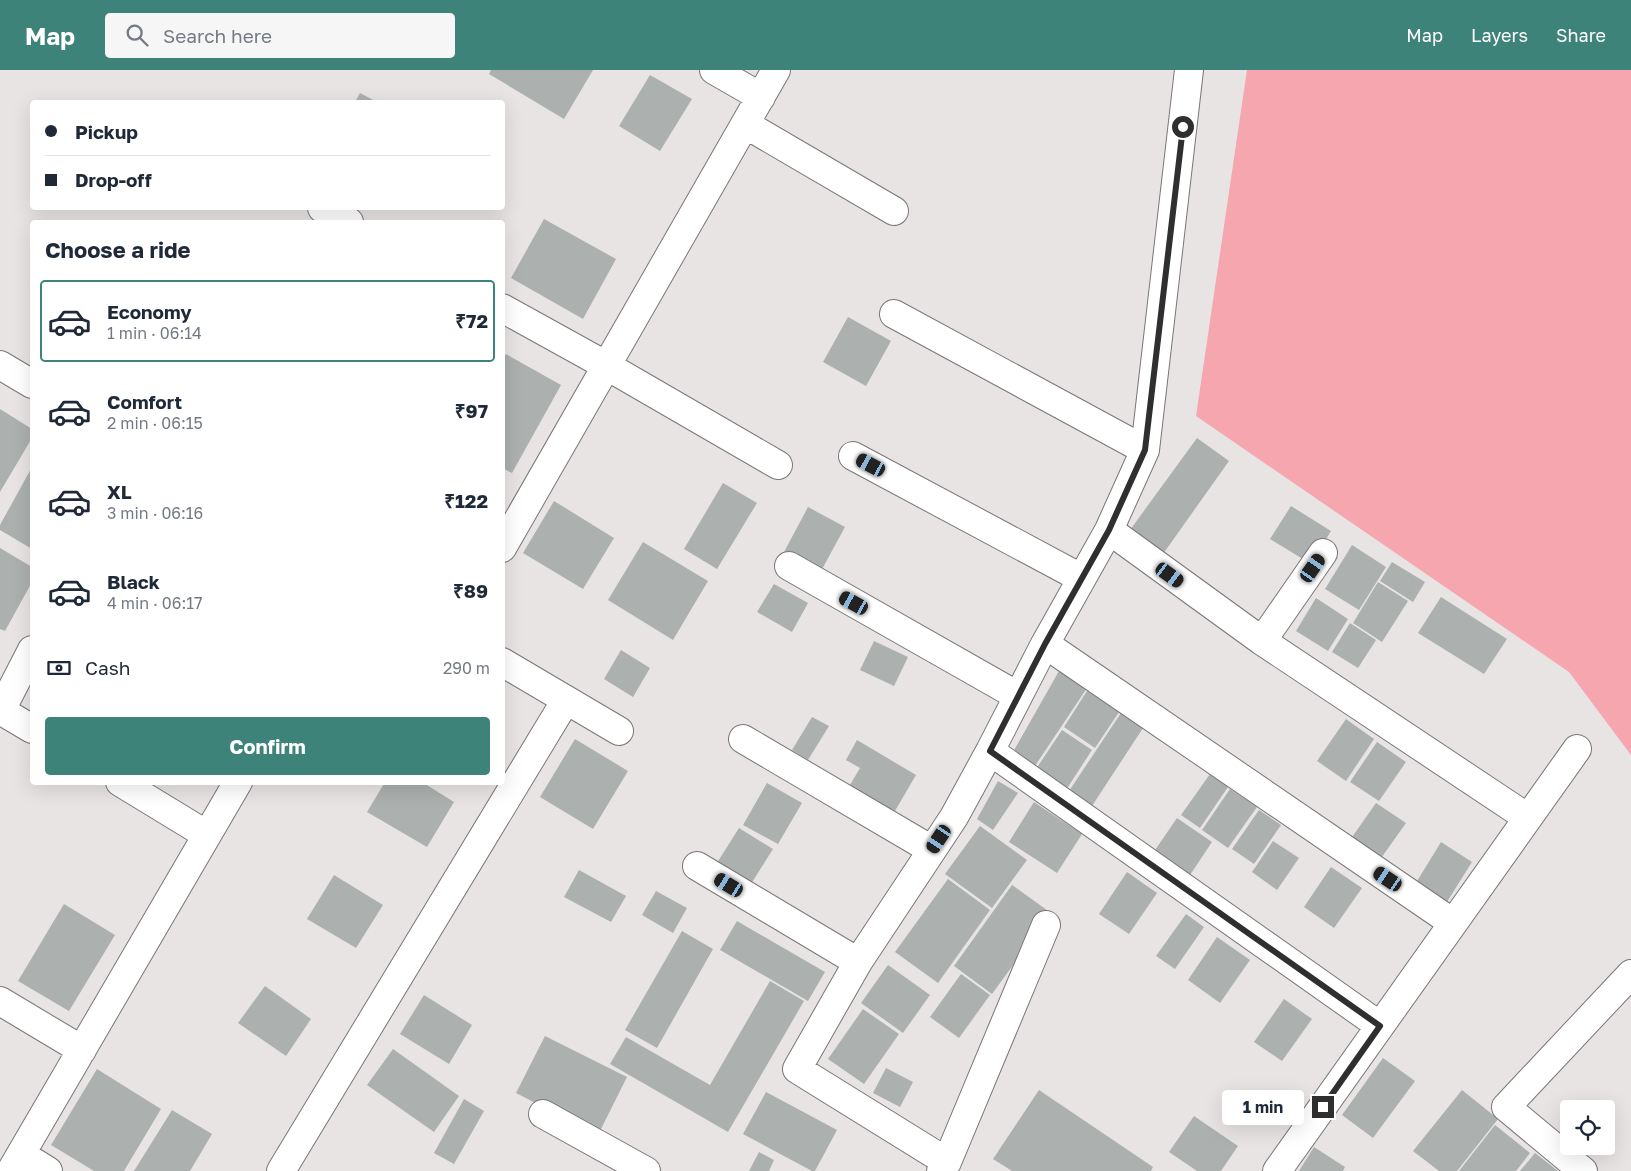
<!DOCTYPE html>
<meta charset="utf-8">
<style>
body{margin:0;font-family:"Golos Text",sans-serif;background:#f6f6f7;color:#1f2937;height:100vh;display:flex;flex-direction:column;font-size:19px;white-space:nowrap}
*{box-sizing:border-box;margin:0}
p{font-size:16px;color:#747a83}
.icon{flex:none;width:28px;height:28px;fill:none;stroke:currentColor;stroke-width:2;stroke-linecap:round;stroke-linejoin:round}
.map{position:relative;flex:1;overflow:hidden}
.drawer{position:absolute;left:30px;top:150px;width:475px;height:565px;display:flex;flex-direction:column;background:#fff;border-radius:5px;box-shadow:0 5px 20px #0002}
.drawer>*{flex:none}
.top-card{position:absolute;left:30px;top:30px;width:475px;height:110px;border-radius:5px;box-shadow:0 5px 20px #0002;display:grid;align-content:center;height:110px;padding:0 15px;background:#fff}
.buttons{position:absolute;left:1560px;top:1030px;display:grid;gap:10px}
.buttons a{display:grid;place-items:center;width:55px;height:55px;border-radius:5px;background:#fff;box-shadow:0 5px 20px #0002;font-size:25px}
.end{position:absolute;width:22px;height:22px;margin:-11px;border:6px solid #302f2f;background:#fff;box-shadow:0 0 0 2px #fff}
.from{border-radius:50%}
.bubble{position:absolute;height:35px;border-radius:5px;background:#fff;box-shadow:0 5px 20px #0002;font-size:16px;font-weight:700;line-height:35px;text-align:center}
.car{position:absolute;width:15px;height:30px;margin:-15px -8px;border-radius:6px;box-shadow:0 0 4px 1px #0007;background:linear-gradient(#222 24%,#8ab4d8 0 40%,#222 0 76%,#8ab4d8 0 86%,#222 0)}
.top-card b{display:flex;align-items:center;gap:18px;height:48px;font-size:19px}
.top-card b+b{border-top:1px solid #e0e1e3}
.top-card i{width:12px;height:12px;background:#1f2937}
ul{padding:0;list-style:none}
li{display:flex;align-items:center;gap:15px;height:82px;margin:0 10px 8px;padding:0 5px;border:2px solid transparent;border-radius:5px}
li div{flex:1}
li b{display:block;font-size:19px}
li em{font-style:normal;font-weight:700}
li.current{border-color:#3e837a}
li>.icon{width:45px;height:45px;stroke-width:1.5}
h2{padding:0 15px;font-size:22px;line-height:60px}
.pay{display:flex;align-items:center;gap:12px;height:55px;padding:0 15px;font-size:19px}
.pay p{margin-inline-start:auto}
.cta{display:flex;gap:10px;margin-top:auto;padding:10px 15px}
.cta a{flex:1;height:58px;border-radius:5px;background:#3e837a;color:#fff;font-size:20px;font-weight:700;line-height:58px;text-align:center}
header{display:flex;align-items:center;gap:30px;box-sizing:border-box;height:70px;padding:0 25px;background:#3e837a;color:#fff}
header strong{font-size:24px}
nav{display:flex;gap:28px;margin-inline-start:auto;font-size:18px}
.search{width:350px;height:45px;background:#f6f6f7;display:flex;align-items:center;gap:12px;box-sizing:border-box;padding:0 18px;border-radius:5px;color:#747a83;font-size:19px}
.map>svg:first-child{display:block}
.green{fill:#f5a6af}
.building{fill:#acb0af}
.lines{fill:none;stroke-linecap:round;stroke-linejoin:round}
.minor-casing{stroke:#7a7677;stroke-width:30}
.minor{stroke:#fff;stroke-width:28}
.route{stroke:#302f2f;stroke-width:6}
</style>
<header>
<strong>Map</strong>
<div class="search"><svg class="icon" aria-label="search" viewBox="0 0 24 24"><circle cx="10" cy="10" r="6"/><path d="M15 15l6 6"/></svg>Search here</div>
<nav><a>Map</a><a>Layers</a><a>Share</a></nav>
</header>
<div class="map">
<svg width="1631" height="1101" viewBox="0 0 1631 1101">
<rect width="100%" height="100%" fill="#e8e4e4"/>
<path class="green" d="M 1247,0 L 1631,0 L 1631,685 L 1569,602 L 1196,346 Z"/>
<path class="building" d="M 491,0 L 593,0 L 564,49 L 489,4 Z
M 650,5 L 692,29 L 660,81 L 619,56 Z
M 360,23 L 377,32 L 355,32 Z
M 544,149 L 616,189 L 583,249 L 511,208 Z
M 848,247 L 891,271 L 866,316 L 823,292 Z
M 506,284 L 561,315 L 512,403 L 502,398 L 502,290 Z
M 0,339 L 32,359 L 32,368 L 0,422 Z
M 1197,368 L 1229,391 L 1163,484 L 1130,460 Z
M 32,397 L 32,479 L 0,460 L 0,455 Z
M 723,413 L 757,433 L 717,499 L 684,479 Z
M 554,431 L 614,468 L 583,519 L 523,483 Z
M 1291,436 L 1331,461 L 1311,494 L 1270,469 Z
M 808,437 L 845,457 L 821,501 L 784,482 Z
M 643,472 L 708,511 L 673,570 L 608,530 Z
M 1352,475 L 1386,497 L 1359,540 L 1325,519 Z
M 0,478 L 32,497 L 32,512 L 5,561 L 0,559 Z
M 1392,492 L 1425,512 L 1413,532 L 1380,511 Z
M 1378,512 L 1408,531 L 1382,572 L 1353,553 Z
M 774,514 L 808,533 L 792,562 L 757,542 Z
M 1441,527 L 1507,569 L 1484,604 L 1418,563 Z
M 1316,528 L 1348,549 L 1328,581 L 1296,561 Z
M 1350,553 L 1376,570 L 1358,598 L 1332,582 Z
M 874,571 L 908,587 L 894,616 L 860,600 Z
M 621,580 L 650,598 L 633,627 L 604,609 Z
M 1059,601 L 1087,618 L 1035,696 L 1013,682 Z
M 1087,621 L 1119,642 L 1095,678 L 1064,657 Z
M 1121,643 L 1143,658 L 1092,736 L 1069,721 Z
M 812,647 L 829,656 L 808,690 L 792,680 Z
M 1346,649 L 1374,669 L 1346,711 L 1317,691 Z
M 1062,660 L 1092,680 L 1066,720 L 1036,699 Z
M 575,669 L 628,701 L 593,759 L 540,727 Z
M 857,670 L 916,705 L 892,746 L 847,720 L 860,698 L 846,690 Z
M 1377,672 L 1406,692 L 1379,731 L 1350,712 Z
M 1210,704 L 1228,717 L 1200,758 L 1181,745 Z
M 998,711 L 1018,723 L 993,760 L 977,749 Z
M 385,712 L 422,712 L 454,732 L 427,777 L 367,742 Z
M 767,713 L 802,733 L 778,774 L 743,755 Z
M 1230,719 L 1257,737 L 1228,778 L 1202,760 Z
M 1034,732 L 1082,764 L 1057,803 L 1009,772 Z
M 1376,733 L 1406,753 L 1379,791 L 1350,770 Z
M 1259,740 L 1281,755 L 1254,794 L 1232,779 Z
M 1177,748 L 1212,772 L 1186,811 L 1151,786 Z
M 980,756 L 1027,790 L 992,838 L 945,804 Z
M 739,758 L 773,779 L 749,817 L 715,796 Z
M 1273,771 L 1299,788 L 1277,820 L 1252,802 Z
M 1441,772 L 1472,792 L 1445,835 L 1414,816 Z
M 1331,797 L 1362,818 L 1334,858 L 1304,837 Z
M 579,800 L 626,826 L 611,852 L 564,827 Z
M 1127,802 L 1157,823 L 1129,864 L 1099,844 Z
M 334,805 L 383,835 L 356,878 L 307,849 Z
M 948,809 L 990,840 L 938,913 L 895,882 Z
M 1012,815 L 1051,843 L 992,924 L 954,896 Z
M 656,821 L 687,838 L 673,863 L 642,845 Z
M 64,834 L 115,865 L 69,941 L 18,911 Z
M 1186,844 L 1204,857 L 1175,899 L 1156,886 Z
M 737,851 L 825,902 L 808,931 L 720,880 Z
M 682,861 L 713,879 L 657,978 L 625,960 Z
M 1217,867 L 1250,890 L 1220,933 L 1188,910 Z
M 888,895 L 930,925 L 903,963 L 861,933 Z
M 961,904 L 990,925 L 959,968 L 930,947 Z
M 770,911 L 804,931 L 728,1062 L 610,994 L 626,967 L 710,1015 Z
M 265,916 L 311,949 L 286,986 L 238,953 Z
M 424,925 L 472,955 L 449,994 L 400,964 Z
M 1284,929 L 1312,949 L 1282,991 L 1254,972 Z
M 863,939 L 899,964 L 864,1014 L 828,989 Z
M 545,966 L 627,1007 L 598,1065 L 516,1023 Z
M 393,979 L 459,1026 L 434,1062 L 367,1015 Z
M 1383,988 L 1415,1011 L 1373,1068 L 1342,1045 Z
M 886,998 L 913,1012 L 900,1037 L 873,1023 Z
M 97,999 L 161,1039 L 124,1101 L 94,1101 L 51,1075 Z
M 1039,1020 L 1153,1097 L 1151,1101 L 1012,1101 L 993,1089 Z
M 1462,1020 L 1498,1049 L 1457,1101 L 1439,1101 L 1413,1081 Z
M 766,1022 L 837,1060 L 815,1101 L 812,1101 L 743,1064 Z
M 464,1029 L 484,1041 L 454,1094 L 434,1083 Z
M 172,1040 L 212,1064 L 190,1101 L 134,1101 Z
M 1194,1046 L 1238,1076 L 1221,1101 L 1197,1101 L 1169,1082 Z
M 1495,1055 L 1530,1083 L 1516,1101 L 1459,1101 Z
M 1314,1077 L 1345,1097 L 1343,1101 L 1299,1101 Z
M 759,1082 L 774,1090 L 769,1101 L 749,1101 Z
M 1535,1083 L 1558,1101 L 1520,1101 Z"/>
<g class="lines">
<g class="minor-casing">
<path id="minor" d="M 714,0 L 761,27
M 745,54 L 894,141
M 322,138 L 349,152
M 502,238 L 607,296 L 778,395
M 894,244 L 1145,380 L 1189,0
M 0,295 L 32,314
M 853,386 L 1081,508
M 1109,460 L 1262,571 L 1528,748
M 502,478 L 776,0
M 789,496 L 1018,626
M 1262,571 L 1323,483
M 1045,574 L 1453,853
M 502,592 L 619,661
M 0,640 L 32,659
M 1,640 L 32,580
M 743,669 L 932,780
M 990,681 L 1380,956
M 120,712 L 207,765
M 697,796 L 858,892
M 0,931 L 82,980
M 543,1044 L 646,1101
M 21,1084 L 48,1101
M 947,1092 L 1046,855
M 11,1101 L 238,712
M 281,1101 L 566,630
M 941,1101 L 947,1092 L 797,999 L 858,892 L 954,747 L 990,681 L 1045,574 L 1109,460 L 1145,380
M 1277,1101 L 1577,679
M 1583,1101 L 1506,1037 L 1631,904"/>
</g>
<use href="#minor" class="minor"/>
</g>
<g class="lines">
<path class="route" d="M 1183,57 L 1145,380 L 1109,460 L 1045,574 L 990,681 L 1380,956 L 1323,1037"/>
</g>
</svg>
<div class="buttons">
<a><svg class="icon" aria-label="locate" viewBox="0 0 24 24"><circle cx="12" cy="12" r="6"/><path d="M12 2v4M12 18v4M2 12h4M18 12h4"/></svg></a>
</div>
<i class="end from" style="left:1183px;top:57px"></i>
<i class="end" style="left:1323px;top:1037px"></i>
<div class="bubble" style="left:1222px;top:1020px;width:82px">1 min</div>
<i class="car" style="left:871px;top:395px;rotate:298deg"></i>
<i class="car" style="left:1313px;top:498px;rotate:35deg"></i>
<i class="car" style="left:1170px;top:505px;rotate:126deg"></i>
<i class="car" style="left:854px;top:533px;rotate:299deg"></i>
<i class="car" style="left:939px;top:769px;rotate:214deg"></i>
<i class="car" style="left:1388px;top:809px;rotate:304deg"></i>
<i class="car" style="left:729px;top:815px;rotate:301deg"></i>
<div class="top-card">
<b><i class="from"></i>Pickup</b>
<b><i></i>Drop-off</b>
</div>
<section class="drawer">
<h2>Choose a ride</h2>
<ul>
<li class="current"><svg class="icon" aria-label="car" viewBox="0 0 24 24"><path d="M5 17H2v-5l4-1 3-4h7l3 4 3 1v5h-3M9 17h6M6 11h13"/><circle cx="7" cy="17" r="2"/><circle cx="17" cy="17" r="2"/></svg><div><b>Economy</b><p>1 min · 06:14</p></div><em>₹72</em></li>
<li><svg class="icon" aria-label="car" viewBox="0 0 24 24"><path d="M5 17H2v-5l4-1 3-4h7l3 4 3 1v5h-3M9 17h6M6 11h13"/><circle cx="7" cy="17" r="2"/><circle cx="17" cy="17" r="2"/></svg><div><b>Comfort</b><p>2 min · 06:15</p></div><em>₹97</em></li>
<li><svg class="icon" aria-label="car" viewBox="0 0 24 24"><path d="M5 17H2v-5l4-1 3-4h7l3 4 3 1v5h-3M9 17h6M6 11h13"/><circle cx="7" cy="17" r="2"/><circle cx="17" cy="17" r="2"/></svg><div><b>XL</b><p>3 min · 06:16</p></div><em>₹122</em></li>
<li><svg class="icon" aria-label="car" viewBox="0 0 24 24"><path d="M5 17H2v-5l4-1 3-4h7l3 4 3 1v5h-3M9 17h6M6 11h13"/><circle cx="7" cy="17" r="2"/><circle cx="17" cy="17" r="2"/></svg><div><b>Black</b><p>4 min · 06:17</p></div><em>₹89</em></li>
</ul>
<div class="pay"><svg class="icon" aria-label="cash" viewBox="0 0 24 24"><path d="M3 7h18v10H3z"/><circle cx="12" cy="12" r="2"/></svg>Cash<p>290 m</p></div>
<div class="cta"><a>Confirm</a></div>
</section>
</div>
